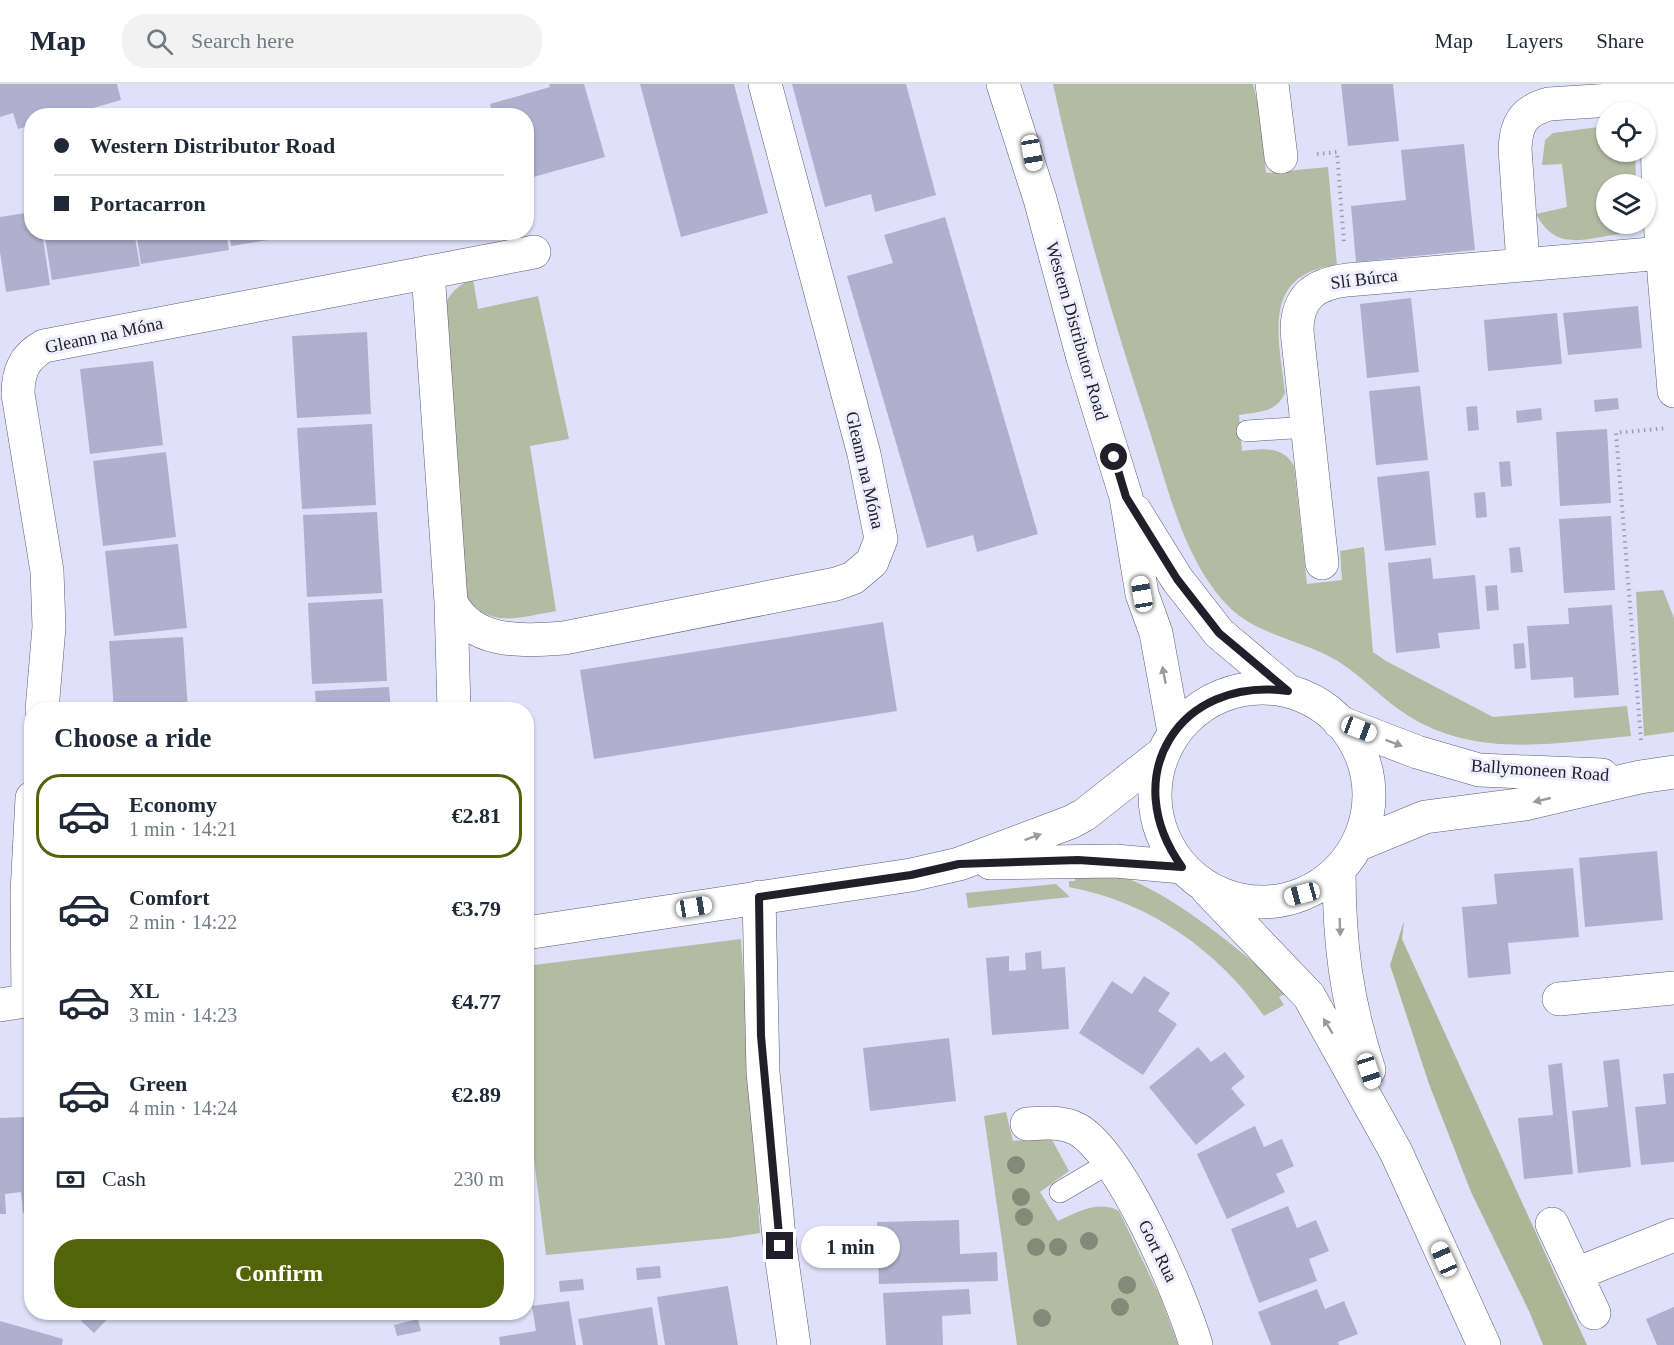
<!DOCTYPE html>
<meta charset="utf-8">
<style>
body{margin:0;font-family:Georgia,serif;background:#f2f2f3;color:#1f2937;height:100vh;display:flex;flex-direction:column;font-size:22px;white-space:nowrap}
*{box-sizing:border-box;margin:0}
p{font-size:20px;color:#747a83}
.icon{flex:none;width:33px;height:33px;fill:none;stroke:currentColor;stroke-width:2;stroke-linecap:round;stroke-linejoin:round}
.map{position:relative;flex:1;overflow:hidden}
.panel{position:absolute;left:24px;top:618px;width:510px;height:618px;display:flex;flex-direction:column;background:#fff;border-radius:24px;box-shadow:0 2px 4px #0004}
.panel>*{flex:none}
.top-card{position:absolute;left:24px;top:24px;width:510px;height:132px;border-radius:24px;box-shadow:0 2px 4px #0004;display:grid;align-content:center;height:132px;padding:0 30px;background:#fff}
.tools{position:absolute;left:1596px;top:18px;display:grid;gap:12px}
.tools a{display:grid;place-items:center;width:60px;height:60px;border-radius:50%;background:#fff;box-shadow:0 2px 4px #0004;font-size:30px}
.end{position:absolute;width:27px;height:27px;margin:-14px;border:8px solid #21202a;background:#fff;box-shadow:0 0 0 3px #fff}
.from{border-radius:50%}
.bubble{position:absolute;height:42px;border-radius:21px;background:#fff;box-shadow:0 2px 4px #0004;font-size:20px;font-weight:800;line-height:42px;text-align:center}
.car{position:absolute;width:18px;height:36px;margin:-18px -9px;border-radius:8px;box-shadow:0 0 4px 2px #0007;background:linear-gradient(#fff 24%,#345 0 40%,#fff 0 76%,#345 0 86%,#fff 0)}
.top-card b{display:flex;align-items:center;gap:21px;height:57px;font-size:22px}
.top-card b+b{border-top:2px solid #e0e1e3}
.top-card i{width:15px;height:15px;background:#1f2937}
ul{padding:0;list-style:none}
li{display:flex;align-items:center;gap:18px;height:84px;margin:0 12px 9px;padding:0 18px;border:3px solid transparent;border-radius:24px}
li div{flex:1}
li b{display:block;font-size:22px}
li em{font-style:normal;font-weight:800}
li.on{border-color:#536307}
li>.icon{width:54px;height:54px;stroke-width:1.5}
h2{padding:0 30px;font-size:27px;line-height:72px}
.pay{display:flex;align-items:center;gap:15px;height:66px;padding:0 30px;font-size:22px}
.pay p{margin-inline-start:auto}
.button{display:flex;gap:12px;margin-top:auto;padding:12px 30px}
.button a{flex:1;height:69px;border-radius:24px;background:#536307;color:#fff;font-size:24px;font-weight:800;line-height:69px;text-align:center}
header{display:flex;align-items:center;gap:36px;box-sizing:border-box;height:84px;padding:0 30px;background:#fff;border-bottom:2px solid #e0e1e3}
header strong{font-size:28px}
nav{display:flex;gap:33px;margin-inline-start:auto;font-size:21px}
.search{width:420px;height:54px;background:#f2f2f3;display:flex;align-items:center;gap:15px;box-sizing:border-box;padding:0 21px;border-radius:24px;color:#747a83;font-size:22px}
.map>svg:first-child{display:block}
.green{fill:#b4bba2}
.forest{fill:#acb596}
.building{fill:#b0afce}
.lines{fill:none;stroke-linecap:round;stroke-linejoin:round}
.lane-casing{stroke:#5c5b72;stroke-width:22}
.street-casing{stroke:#5c5b72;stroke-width:34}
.secondary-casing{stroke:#5c5b72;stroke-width:34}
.path{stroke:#9e9eb2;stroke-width:4;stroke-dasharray:1.5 4.5;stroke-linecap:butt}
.lane{stroke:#fff;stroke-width:21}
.street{stroke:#fff;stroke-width:33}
.secondary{stroke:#fff;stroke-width:33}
.tree{fill:#848a78}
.oneway{fill:#9b9b9f}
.route{stroke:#21202a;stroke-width:8}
.labels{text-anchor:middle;stroke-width:6;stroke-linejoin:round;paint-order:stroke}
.street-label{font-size:18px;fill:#21202a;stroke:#eeeefe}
</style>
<header>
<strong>Map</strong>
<div class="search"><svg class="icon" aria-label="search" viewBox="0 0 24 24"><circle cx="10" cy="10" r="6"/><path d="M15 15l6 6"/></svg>Search here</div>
<nav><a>Map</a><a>Layers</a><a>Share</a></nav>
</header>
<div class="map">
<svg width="1674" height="1261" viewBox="0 0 1674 1261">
<rect width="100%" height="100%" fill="#e0e0fa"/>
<path class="green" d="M 1053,0 L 1253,0 L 1259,25 L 1266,89 L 1328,83 L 1337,181 C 1260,190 1279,254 1285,309 C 1275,330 1259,327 1239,331 L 1242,367 C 1262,365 1283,361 1294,382 L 1307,500 L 1342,496 L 1340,467 L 1364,463 L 1373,568 L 1386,577 L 1493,633 L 1627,622 L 1631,652 C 1554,659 1476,675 1407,631 C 1382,615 1362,592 1336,576 C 1302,556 1257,551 1229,523 C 1183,476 1168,403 1148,342 C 1111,229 1078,116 1053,0 Z
M 1606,42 L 1606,68 L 1635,68 L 1636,100 L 1606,100 L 1606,140 L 1621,140 L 1621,150 C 1584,154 1557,169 1536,130 L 1567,123 L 1562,80 L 1542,81 L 1545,56 L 1553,49 Z
M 473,195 L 478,225 L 538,212 L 569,355 L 530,362 L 556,527 C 521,533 488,546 465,511 L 443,223 C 450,210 458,200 473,195 Z
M 1663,506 L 1674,534 L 1674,648 L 1644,652 L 1636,508 Z
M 1075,787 C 1089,788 1108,787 1121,792 C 1176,811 1244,870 1289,908 L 1279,913 L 1284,921 L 1264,932 C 1217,866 1150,818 1069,803 L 1069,797 L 1075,797 Z
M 1056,800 L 1070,813 L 968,824 L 966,809 Z
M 741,855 L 760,1149 L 728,1154 L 546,1171 L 527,1019 L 526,882 Z
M 1006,1028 L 1013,1057 L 1051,1054 L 1069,1087 L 1040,1108 L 1058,1137 C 1077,1128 1100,1116 1119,1127 L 1161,1215 L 1178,1261 L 1017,1261 L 984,1032 Z"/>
<path class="forest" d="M 1404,837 L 1402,855 L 1587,1261 L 1543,1261 L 1529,1227 L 1471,1108 L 1429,1000 L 1390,881 Z"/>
<path class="building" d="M 0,0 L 117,0 L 121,16 L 65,32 L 32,32 L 32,41 L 18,45 L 13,29 L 0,33 Z
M 549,0 L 584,0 L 605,73 L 526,95 L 526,32 L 493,32 L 490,20 L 550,3 Z
M 640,0 L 734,0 L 768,129 L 681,153 Z
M 792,0 L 906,0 L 936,111 L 875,128 L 871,110 L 825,123 Z
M 1341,0 L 1393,0 L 1399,57 L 1348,62 Z
M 1464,60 L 1475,166 L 1356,178 L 1351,122 L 1406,116 L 1401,66 Z
M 32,128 L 32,148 L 42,148 L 50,201 L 6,208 L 0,168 L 0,133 Z
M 945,133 L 1038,450 L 977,468 L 973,451 L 927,464 L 847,192 L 893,179 L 884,151 Z
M 44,148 L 134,148 L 140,182 L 52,196 Z
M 136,148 L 226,148 L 229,166 L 141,180 Z
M 229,148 L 306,148 L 307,150 L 231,162 Z
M 1411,214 L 1419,288 L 1367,294 L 1360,220 Z
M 1638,222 L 1642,264 L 1568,271 L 1563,229 Z
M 1557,229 L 1562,280 L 1488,287 L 1484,236 Z
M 367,248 L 371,330 L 297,334 L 292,252 Z
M 153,277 L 163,361 L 90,370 L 80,285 Z
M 1420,302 L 1428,376 L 1376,381 L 1369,307 Z
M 1618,314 L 1619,325 L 1595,328 L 1594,316 Z
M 1477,322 L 1479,346 L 1468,347 L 1466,323 Z
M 1541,324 L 1542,336 L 1517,339 L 1516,327 Z
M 372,340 L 376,421 L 302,425 L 297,344 Z
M 1607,345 L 1611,419 L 1560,422 L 1556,348 Z
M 166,368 L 176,453 L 103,462 L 93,377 Z
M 1510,377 L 1512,402 L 1501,403 L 1499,378 Z
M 1429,387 L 1436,461 L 1385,467 L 1377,393 Z
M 1485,408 L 1487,433 L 1476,434 L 1474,409 Z
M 377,428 L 382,509 L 307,513 L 303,431 Z
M 1611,432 L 1615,506 L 1564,509 L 1559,435 Z
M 178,460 L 187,544 L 114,552 L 105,467 Z
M 1520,463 L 1523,488 L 1511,489 L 1509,464 Z
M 1431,474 L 1433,495 L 1475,491 L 1480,545 L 1438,549 L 1440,564 L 1396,569 L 1388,479 Z
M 1497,501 L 1499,526 L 1487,527 L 1485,502 Z
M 383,515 L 387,597 L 312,600 L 308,519 Z
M 1612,521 L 1619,611 L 1574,614 L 1573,593 L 1531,596 L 1527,542 L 1569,540 L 1568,524 Z
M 883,538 L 897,627 L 594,675 L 580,586 Z
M 183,553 L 188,626 L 114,626 L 109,557 Z
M 1524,559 L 1526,584 L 1515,585 L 1513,560 Z
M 389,603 L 391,626 L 316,626 L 315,607 Z
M 1657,767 L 1663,836 L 1585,843 L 1579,774 Z
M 1573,784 L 1579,853 L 1508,859 L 1511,890 L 1468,894 L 1462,823 L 1497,820 L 1494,790 Z
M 1041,867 L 1042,885 L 1065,883 L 1069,945 L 992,951 L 986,874 L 1009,872 L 1009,887 L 1026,886 L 1025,869 Z
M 1144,892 L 1170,909 L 1158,927 L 1177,940 L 1143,991 L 1079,949 L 1112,897 L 1132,910 Z
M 949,954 L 956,1017 L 870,1027 L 863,964 Z
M 1198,963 L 1211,978 L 1225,968 L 1245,993 L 1231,1004 L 1245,1021 L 1196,1061 L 1149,1003 Z
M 1619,975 L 1631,1083 L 1578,1089 L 1572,1027 L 1608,1023 L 1603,977 Z
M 1562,979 L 1573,1090 L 1524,1095 L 1518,1034 L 1553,1031 L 1548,981 Z
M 1674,989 L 1674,1078 L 1641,1081 L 1635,1023 L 1666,1020 L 1663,990 Z
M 26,1033 L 28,1061 L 32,1061 L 32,1128 L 23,1129 L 21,1108 L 5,1110 L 6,1130 L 0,1130 L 0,1034 Z
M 1255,1042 L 1264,1063 L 1282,1055 L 1294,1082 L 1276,1090 L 1285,1108 L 1227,1135 L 1197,1070 Z
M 1288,1122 L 1297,1144 L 1316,1136 L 1329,1167 L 1309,1175 L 1317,1197 L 1259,1219 L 1231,1145 Z
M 959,1136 L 960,1170 L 997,1168 L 998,1197 L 879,1200 L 877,1138 Z
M 660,1182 L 661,1194 L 637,1196 L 636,1184 Z
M 583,1195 L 584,1206 L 560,1208 L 559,1197 Z
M 728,1202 L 738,1261 L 665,1261 L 657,1213 Z
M 969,1205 L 971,1230 L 942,1232 L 943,1261 L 886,1261 L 883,1209 Z
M 1317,1205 L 1325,1225 L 1344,1217 L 1358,1250 L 1338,1258 L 1339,1261 L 1271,1261 L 1258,1228 Z
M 569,1217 L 576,1261 L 500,1261 L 499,1253 L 536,1247 L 532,1222 Z
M 652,1223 L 658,1261 L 583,1261 L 578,1235 Z
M 1674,1223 L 1674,1261 L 1657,1261 L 1646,1235 Z
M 90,1228 L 109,1228 L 111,1231 L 94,1249 L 81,1237 Z
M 418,1235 L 421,1247 L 397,1252 L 394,1241 Z
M 0,1237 L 63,1255 L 62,1261 L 0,1261 Z"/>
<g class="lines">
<g class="lane-casing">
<path id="lane" d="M 1247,347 L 1307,343
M 1060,1108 L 1109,1079"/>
</g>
<g class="street-casing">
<path id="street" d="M 1272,0 L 1281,73
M 1659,0 C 1653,102 1666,206 1674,307
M 1523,179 L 1515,65 C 1516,40 1523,27 1549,20 L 1658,13
M 428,188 L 451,518 L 454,626
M 1322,479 L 1297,247 C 1297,212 1315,200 1347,196 L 1663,169
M 451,518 C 472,561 523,557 564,554 L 836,500 L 853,494 L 872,478 L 881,455 L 864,370 L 765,0
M 42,626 L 49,543 L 47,487 L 18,310 C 18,288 24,273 44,262 L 534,168
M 759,813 L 763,988 L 780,1163 L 794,1261
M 1559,915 L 1674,904
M 28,917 L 27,809 L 32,714
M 1027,1040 C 1043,1039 1062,1037 1077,1045 C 1122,1070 1181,1211 1196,1261
M 1552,1140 L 1594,1229
M 1576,1190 L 1674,1151"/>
</g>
<g class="secondary-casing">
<path id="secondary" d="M 1003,0 L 1040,115 L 1083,274 L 1126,413 L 1142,510 L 1156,549 L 1174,648
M 1135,427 L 1177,495 L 1219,549 L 1288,607
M1155 711a107 107 0 1 1 214 0a107 107 0 1 1-214 0Z
M 1339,638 L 1417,668 L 1479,686 L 1602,691
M 1357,761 L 1425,733 L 1525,720 L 1640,693 L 1674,688
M 990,779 L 1115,777 L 1182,783
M 1339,785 C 1339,858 1346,916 1369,986
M 1207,805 L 1309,912 L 1396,1068 L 1484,1261
M 526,849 L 911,791 L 959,780 L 1071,738 L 1084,731 L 1163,669
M 0,921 L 32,916"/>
</g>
<path class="path" d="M 1317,70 L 1337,68 L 1344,159
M 1641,656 L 1616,349 L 1667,344"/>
<use href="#lane" class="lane"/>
<use href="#street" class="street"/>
<use href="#secondary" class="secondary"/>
</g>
<g class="tree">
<circle cx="1016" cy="1081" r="9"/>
<circle cx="1021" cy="1113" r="9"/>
<circle cx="1024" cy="1133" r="9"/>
<circle cx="1089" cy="1157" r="9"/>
<circle cx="1036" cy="1163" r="9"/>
<circle cx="1058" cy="1163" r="9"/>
<circle cx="1127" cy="1201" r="9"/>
<circle cx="1120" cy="1223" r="9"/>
<circle cx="1042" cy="1234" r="9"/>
</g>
<defs><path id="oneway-solid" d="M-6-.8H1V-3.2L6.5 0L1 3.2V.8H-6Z" transform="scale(1.5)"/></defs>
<g class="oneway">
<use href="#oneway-solid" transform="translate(1164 591) rotate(-101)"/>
<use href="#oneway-solid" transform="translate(1394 659) rotate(21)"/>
<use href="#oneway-solid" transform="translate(1542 716) rotate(167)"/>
<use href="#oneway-solid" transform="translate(1033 753) rotate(-20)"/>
<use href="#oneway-solid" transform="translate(1340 843) rotate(88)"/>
<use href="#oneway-solid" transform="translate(1328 942) rotate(-121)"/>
</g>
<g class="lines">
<path class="route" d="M 780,1162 L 761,952 L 759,813 L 911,791 L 959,780 L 1078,776 L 1182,783 C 1117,693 1178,592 1288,607 L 1219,549 L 1177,495 L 1126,413 L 1114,373"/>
</g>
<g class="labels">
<g class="street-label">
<text transform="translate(1364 195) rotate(-7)" y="6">Slí Búrca</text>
<text transform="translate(1077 247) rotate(74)" y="6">Western Distributor Road</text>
<text transform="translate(104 251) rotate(-12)" y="6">Gleann na Móna</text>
<text transform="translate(865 386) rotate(77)" y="6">Gleann na Móna</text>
<text transform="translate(1540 686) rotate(4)" y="6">Ballymoneen Road</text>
<text transform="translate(1158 1167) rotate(64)" y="6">Gort Rua</text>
</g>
</g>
</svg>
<div class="tools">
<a><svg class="icon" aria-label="locate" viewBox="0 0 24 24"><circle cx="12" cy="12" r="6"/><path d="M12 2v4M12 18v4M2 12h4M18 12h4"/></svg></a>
<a><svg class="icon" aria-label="layers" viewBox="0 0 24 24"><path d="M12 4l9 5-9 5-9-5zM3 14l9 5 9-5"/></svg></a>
</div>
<i class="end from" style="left:1114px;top:373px"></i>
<i class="end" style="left:780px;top:1162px"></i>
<div class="bubble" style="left:801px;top:1142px;width:99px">1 min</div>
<i class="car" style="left:1032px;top:69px;rotate:170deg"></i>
<i class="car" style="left:1142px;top:510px;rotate:350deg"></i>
<i class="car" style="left:1359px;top:645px;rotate:111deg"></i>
<i class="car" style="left:1302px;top:810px;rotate:255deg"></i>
<i class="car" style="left:694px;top:823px;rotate:81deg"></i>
<i class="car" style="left:1369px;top:987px;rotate:162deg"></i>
<i class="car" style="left:1444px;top:1175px;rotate:336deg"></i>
<div class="top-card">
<b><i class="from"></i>Western Distributor Road</b>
<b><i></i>Portacarron</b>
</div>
<section class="panel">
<h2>Choose a ride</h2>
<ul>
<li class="on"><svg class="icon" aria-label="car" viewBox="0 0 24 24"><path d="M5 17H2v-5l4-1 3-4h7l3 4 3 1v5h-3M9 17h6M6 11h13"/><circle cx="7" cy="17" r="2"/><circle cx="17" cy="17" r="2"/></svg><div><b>Economy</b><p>1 min · 14:21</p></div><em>€2.81</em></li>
<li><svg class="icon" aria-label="car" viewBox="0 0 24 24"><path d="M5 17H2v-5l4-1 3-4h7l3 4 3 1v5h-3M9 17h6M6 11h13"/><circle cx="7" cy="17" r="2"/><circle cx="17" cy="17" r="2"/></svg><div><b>Comfort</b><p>2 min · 14:22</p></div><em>€3.79</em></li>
<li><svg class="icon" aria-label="car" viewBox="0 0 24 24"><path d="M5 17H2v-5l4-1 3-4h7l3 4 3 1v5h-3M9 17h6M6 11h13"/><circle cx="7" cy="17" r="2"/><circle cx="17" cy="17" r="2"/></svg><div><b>XL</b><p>3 min · 14:23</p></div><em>€4.77</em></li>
<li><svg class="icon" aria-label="car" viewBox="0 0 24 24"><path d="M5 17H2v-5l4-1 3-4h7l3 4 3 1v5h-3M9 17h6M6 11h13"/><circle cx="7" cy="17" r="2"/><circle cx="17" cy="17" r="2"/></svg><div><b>Green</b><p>4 min · 14:24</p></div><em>€2.89</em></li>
</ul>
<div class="pay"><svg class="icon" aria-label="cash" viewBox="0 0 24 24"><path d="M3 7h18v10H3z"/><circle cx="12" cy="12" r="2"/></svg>Cash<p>230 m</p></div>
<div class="button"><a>Confirm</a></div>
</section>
</div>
